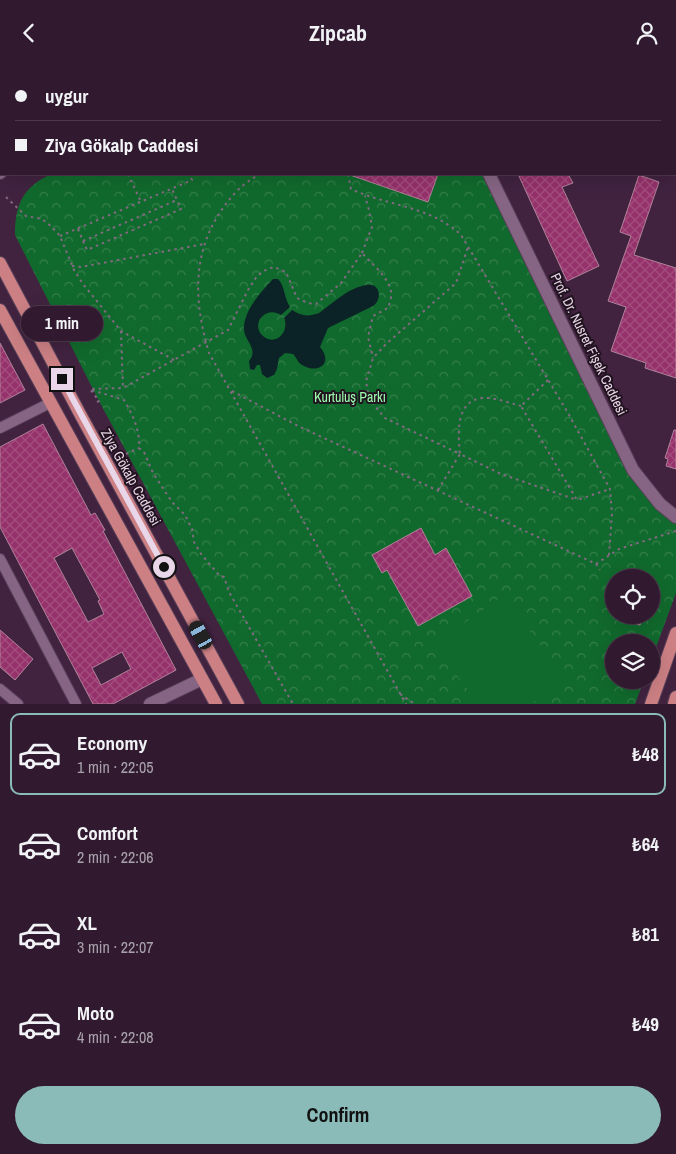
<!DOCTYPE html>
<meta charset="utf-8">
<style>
body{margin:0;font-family:"Archivo Narrow",sans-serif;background:#3d273c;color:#f1f3f6;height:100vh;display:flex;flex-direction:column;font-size:19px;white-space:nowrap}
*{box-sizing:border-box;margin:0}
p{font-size:16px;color:#a8a1ab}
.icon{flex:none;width:28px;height:28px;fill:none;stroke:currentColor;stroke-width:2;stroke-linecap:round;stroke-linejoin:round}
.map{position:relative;height:639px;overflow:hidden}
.side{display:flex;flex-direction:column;background:#311a30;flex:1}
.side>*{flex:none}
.top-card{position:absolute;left:0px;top:0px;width:676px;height:110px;box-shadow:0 5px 20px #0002,0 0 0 1px #4c384c;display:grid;align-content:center;height:110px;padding:0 15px;background:#311a30}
.fabs{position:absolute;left:605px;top:504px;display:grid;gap:10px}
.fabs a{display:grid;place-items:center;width:55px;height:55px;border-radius:50%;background:#311a30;box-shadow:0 5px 20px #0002,0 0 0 1px #4c384c;font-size:25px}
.end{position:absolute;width:22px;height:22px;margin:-11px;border:6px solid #e9d6e8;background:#111;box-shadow:0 0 0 2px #111}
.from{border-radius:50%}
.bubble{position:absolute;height:35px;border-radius:18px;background:#311a30;box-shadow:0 5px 20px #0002,0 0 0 1px #4c384c;font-size:16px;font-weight:700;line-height:35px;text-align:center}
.car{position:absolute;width:15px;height:30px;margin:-15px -8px;border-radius:6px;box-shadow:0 0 4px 1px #0007;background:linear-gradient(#222 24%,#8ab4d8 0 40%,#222 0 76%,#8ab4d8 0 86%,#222 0)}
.top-card b{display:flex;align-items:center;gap:18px;height:48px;font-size:19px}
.top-card b+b{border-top:1px solid #4c384c}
.top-card i{width:12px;height:12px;background:#f1f3f6}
ul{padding:9px 0 0;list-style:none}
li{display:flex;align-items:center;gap:15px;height:82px;margin:0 10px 8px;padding:0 5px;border:2px solid transparent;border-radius:10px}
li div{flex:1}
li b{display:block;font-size:19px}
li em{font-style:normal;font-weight:700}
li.selected{border-color:#8bbbb9}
li>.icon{width:45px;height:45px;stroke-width:1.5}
.primary-button{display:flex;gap:10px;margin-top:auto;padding:10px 15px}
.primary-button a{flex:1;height:58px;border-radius:30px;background:#8bbbb9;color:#111;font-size:20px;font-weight:700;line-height:58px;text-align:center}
header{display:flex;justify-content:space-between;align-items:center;height:65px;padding:0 15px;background:#311a30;font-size:22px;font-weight:700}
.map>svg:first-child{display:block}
.built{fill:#4f2d4e}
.forest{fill:url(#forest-crowns);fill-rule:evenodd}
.pitch{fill:#116a2d}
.water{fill:#0b2226}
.building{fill:url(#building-cross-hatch);stroke:#af8298;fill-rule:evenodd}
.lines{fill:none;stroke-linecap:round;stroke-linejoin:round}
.street-casing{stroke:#594058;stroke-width:12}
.secondary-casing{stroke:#594058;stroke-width:14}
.primary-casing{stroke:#594058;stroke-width:14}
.path{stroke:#836a82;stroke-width:2;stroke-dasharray:2.5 4;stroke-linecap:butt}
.street{stroke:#866584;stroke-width:10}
.secondary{stroke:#866584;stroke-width:12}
.primary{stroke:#cc8084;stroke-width:12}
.route{stroke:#e9d6e8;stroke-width:6}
.labels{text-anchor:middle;stroke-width:4;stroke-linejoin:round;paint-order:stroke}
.street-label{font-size:14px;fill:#e9d6e8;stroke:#20121f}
.park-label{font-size:14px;fill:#9bfcac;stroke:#20121f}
</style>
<header><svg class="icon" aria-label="back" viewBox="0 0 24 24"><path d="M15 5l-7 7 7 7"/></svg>Zipcab<svg class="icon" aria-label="person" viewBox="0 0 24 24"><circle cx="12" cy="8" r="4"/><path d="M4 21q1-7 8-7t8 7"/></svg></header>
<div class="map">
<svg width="676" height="639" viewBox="0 0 676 639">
<defs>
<pattern id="forest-crowns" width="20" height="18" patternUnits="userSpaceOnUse" patternTransform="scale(1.25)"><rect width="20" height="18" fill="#116a2d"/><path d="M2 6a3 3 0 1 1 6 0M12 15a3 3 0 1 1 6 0" fill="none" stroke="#347f4b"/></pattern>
<pattern id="building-cross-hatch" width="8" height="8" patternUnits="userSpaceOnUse" patternTransform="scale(1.25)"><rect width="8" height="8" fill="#95316b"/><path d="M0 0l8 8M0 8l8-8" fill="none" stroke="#a44e80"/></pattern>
</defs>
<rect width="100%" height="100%" fill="#412340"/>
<path class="built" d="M 0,0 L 217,0 L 218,1 L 1,1 L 1,66 Z"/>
<path class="forest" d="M 52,109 L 485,109 L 633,405 L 676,452 L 676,528 L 651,596 L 651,578 L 614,578 L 614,615 L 644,615 L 635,639 L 262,639 L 99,336 L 15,170 C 15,140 23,121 52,109 ZM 614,512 L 651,512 L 651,550 L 614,550 Z"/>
<path class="pitch" d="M 504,530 L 565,615 L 531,639 L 478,639 L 435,579 Z"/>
<path class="water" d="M 273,214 L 278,214 C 285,221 284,233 290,242 L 281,250 C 265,240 250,260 263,271 C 276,282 290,266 284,253 L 292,245 C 301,251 308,252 319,248 C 332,239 349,222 367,220 C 381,218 382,235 373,241 L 328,263 L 320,282 C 333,297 320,309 304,301 C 298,299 297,293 293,289 L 285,288 L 279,293 L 277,304 L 274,310 L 267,313 L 262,309 L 260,300 L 257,300 L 254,305 L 250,304 L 249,296 C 260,283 242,275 244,261 C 246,243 261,227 273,214 Z"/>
<path class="building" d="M 350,109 L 438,109 L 428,137 L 350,110 Z
M 518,109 L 568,109 L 573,118 L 562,122 L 599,201 L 567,216 Z
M 639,110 L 659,117 L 634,190 L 676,203 L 676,313 L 645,303 L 646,298 L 611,286 L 626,242 L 608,236 L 631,171 L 620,167 Z
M 0,278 L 25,325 L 0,338 Z
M 43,359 L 91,450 L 95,448 L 105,465 L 103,466 L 176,605 L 113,639 L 93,639 L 0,462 L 0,382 ZM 72,483 L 100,535 L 98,536 L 104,549 L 88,557 L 54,493 ZM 122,587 L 131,604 L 101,620 L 92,603 Z
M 674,365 L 676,365 L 676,404 L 666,401 L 668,394 L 665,393 Z
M 421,463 L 435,490 L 446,483 L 472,531 L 418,561 L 387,505 L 382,508 L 372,490 Z
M 614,550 L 643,550 L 640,560 L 613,552 Z
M 0,565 L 33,594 L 15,615 L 0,602 Z"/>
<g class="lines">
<g class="street-casing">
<path id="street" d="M 0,363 L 50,338
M 0,494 L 76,639
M 0,624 L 18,639"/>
</g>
<g class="secondary-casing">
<path id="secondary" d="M 434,0 L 435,1
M 222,1 L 225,0
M 274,1 L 277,0
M 0,87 L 1,86
M 0,108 L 1,107
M 489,109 L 633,405 L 660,439 L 676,452
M 150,639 L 202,614"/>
</g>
<g class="primary-casing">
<path id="primary" d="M 0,198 L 79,347 L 238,639
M 0,245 L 216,639
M 651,639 L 676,568
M 674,639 L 676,632"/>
</g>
<path class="path" d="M 8,0 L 9,1
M 100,0 L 101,1
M 380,1 L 381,0
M 0,35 L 1,34
M 128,109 L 141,137
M 261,109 C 249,114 237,125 229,135 C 191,182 193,234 209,288 L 406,639
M 348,109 L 351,124 C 387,141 431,141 461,170 L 568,348 L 610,424 L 612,449 L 609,490
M 6,132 L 26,151 L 42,154 L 52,162 L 60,171 L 74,205 L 83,219 L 121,266 L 174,295
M 78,164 L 83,176 L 177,135 L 172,124
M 60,171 L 192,115 L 189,109
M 83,176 L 87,185 L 181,144 L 177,135
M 362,188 L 372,162 L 369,145 L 365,131
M 72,201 L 81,202 L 204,179
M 121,266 L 123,323
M 548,315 L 521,341 L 577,435 L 610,424
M 92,325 L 124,335 C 133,350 140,365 139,383 L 144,387 L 153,408 L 172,437 L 185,450 L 192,464 L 194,477 L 201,489 L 219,510 L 224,512 L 229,527 L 293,639
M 232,326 L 298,361 L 592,497 L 596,499 L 600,505
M 97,337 L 99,336 L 90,324 L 123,323 L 228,265 L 248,225 L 257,211 L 267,204 L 274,202 L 286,207 L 297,233 L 308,238 L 316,239 L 341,218 L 362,188 C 371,198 386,210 390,223 C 393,229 390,237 388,243 L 373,251 L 368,272 L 373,293
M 521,341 C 509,338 495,332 482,333 C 455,336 458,370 460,389 L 501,409 L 577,435
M 126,389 L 139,383
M 438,425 L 460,389 L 385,353 L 374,340 L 368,328 L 366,316 L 373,293 L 386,279 L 456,218 L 468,182
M 596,499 L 619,484 L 676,466
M 400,629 L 415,639"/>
<use href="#street" class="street"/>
<use href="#secondary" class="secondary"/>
<use href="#primary" class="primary"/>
</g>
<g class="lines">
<path class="route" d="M 62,314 L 164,502"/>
</g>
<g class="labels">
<g class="street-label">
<text transform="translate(589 279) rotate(64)" y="5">Prof. Dr. Nusret Fişek Caddesi</text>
<text transform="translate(131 412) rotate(61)" y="5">Ziya Gökalp Caddesi</text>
</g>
<g class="park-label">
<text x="350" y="337">Kurtuluş Parkı</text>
</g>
</g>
</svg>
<div class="fabs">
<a><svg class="icon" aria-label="locate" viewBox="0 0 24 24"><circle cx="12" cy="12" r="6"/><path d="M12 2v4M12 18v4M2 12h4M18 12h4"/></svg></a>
<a><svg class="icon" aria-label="layers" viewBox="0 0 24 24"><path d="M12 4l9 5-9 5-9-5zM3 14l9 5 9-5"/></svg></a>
</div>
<i class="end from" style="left:164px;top:502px"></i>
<i class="end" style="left:62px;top:314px"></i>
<div class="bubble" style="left:21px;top:241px;width:82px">1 min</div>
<i class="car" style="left:201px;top:570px;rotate:331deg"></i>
<div class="top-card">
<b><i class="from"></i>uygur</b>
<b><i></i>Ziya Gökalp Caddesi</b>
</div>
</div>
<section class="side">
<ul>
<li class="selected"><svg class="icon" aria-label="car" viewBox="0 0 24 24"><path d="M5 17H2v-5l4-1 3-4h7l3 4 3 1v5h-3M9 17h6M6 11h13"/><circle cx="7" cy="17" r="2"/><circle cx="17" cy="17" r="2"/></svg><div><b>Economy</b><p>1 min · 22:05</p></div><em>₺48</em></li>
<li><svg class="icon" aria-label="car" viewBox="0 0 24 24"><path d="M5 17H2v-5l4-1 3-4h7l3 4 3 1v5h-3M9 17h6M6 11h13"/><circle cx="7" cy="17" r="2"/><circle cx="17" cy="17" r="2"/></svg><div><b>Comfort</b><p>2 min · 22:06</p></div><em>₺64</em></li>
<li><svg class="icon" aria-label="car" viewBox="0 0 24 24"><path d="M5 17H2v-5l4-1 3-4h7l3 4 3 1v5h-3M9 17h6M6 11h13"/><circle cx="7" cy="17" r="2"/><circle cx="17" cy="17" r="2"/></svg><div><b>XL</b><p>3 min · 22:07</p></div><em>₺81</em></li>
<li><svg class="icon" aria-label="car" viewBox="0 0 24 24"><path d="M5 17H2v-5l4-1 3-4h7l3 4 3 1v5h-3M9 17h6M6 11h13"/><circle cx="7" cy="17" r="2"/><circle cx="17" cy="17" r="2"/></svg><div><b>Moto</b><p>4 min · 22:08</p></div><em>₺49</em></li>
</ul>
<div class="primary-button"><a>Confirm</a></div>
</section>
